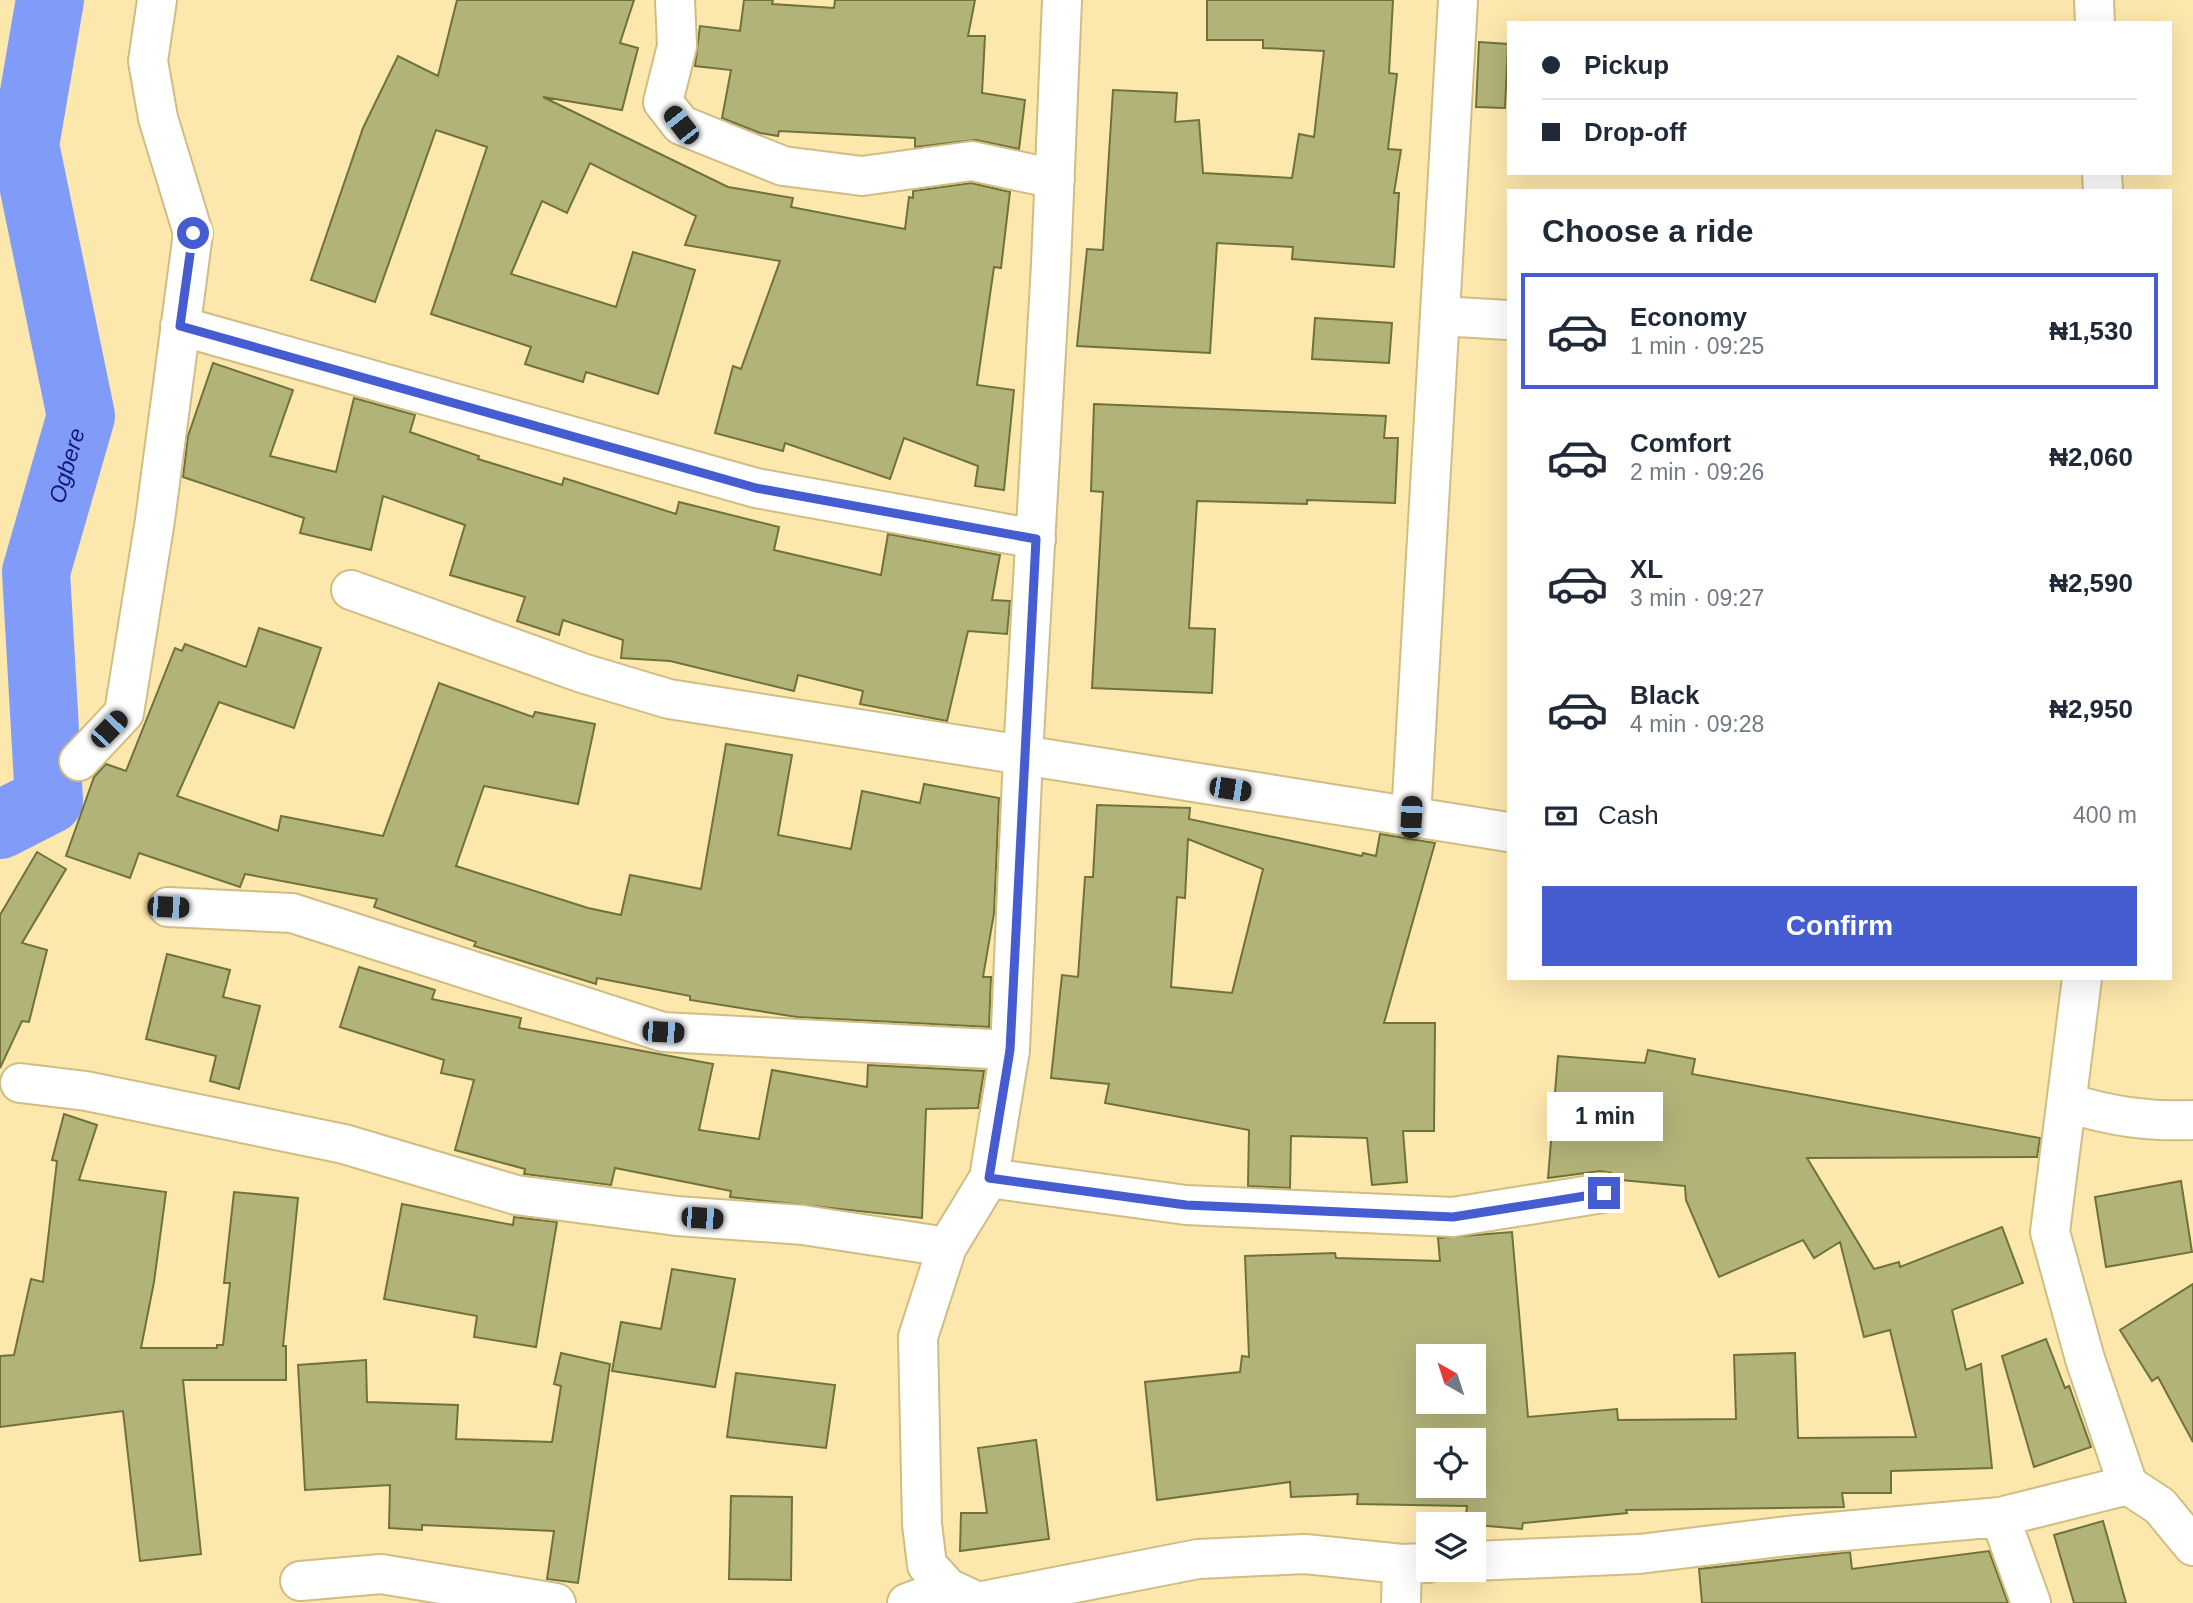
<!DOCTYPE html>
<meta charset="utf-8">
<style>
body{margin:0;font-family:Arial,sans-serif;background:#f2f2f3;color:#1f2937;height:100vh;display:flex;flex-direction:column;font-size:26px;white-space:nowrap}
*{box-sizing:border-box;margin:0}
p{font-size:23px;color:#747a83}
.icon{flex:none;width:38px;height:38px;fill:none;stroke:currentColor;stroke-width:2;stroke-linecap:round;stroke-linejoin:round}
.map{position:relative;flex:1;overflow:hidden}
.details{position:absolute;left:1507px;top:189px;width:665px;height:791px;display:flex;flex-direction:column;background:#fff;border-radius:0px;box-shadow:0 7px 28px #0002}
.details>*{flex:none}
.guide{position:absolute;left:1507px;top:21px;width:665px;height:154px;border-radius:0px;box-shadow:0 7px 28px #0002;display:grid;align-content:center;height:154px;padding:0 35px;background:#fff}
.needle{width:46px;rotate:321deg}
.controls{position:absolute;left:1416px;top:1344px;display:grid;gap:14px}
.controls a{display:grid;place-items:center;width:70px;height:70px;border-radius:0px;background:#fff;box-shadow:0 7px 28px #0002;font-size:35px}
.end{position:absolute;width:32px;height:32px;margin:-16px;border:9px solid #455dd1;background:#fff;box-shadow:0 0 0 4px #fff}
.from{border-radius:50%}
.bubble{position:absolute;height:49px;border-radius:0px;background:#fff;box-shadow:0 7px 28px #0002;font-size:23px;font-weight:700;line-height:49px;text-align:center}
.car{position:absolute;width:21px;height:42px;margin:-21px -10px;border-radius:9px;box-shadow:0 0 5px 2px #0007;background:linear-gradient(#222 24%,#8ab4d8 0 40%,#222 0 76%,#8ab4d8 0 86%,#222 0)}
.guide b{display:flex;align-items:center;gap:24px;height:66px;font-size:26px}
.guide b+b{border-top:2px solid #e0e1e3}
.guide i{width:18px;height:18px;background:#1f2937}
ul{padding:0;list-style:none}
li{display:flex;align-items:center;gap:21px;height:116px;margin:0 14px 10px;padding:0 21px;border:4px solid transparent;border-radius:0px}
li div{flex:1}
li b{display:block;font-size:26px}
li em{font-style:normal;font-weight:700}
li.active{border-color:#455dd1}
li>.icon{width:63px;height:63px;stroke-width:1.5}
h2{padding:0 35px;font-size:32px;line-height:84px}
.pay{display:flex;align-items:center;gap:18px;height:77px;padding:0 35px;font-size:26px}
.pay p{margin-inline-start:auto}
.cta{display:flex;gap:14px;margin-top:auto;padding:14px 35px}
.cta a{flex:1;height:80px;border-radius:0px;background:#455dd1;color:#fff;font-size:28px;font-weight:700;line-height:80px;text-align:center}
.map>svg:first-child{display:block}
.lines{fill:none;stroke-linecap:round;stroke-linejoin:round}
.river{stroke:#819cf8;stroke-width:68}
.building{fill:#b1b379;stroke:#70723a;stroke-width:2;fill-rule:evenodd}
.minor-casing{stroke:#d1bc83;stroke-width:42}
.minor{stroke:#fff;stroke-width:38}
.route{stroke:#455dd1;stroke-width:9}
.labels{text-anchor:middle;stroke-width:5;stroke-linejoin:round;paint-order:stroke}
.water-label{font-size:23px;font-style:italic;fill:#151580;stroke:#fdf5de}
</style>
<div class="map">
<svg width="2193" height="1603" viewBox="0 0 2193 1603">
<rect width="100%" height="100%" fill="#fce7ad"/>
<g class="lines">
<path class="river" id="s1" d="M 0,825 L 49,800 L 36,572 L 81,416 L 25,145 L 50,0"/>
</g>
<path class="building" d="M 457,0 L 634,0 L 620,43 L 638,48 L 622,110 L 543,97 L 728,187 L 793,198 L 791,207 L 905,229 L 909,197 L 913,198 L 913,191 L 971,183 L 1010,192 L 1001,268 L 994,267 L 977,385 L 1014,390 L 1004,490 L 975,486 L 978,466 L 904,438 L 890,479 L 785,443 L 783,451 L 715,433 L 733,366 L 741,369 L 780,261 L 685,245 L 696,216 L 590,163 L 567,213 L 542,201 L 511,274 L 616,307 L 633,252 L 695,270 L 658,394 L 586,372 L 583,382 L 525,364 L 531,347 L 431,314 L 487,147 L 436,130 L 375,302 L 311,280 L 363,128 L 398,56 L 438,76 Z
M 744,0 L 773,0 L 772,4 L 834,8 L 835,0 L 975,0 L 968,36 L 985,36 L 982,93 L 1025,100 L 1019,149 L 976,140 L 915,147 L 915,138 L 779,131 L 778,136 L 760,133 L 722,118 L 731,70 L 695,66 L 700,26 L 740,31 Z
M 1207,0 L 1393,0 L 1389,73 L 1397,74 L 1388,149 L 1401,150 L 1394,193 L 1399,193 L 1394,267 L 1292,259 L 1293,247 L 1217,243 L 1210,353 L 1077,346 L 1087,249 L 1103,250 L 1113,90 L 1177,93 L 1175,122 L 1199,120 L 1203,173 L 1292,178 L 1299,134 L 1314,137 L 1324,51 L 1263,48 L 1263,40 L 1207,40 Z
M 1479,42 L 1508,44 L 1505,108 L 1476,107 Z
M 1315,318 L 1392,323 L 1389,363 L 1312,359 Z
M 213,363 L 293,390 L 270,456 L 336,472 L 354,398 L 415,415 L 410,432 L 479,456 L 478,459 L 562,485 L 564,478 L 676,514 L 679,502 L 779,527 L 774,550 L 881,575 L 888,534 L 1000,555 L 992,600 L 1010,601 L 1007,634 L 968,631 L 947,721 L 860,704 L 863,691 L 798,675 L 794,691 L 670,661 L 621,658 L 623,640 L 563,620 L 559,635 L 517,621 L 525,597 L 450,575 L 465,525 L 383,496 L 371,550 L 300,533 L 304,518 L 183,477 L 188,436 Z
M 1094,404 L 1386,416 L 1384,438 L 1398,438 L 1395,503 L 1307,500 L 1307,504 L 1197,501 L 1189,628 L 1215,629 L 1212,693 L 1092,688 L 1103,492 L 1091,491 Z
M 259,628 L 321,648 L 294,728 L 219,702 L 177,796 L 278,831 L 281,816 L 383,836 L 439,683 L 533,717 L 535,712 L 595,724 L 578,804 L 484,786 L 456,866 L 588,908 L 621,915 L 630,875 L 701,889 L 726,744 L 792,755 L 778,835 L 851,849 L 862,791 L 920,803 L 924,784 L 999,798 L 994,913 L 983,977 L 991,977 L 989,1027 L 797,1017 L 690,1000 L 690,996 L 597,978 L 596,984 L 474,946 L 476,942 L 374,907 L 377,899 L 245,874 L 240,887 L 139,853 L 130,878 L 66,856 L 94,777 L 106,764 L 126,771 L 175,648 L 182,651 L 185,644 L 246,667 Z
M 1097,805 L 1190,808 L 1189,819 L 1362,856 L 1363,853 L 1376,856 L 1380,834 L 1435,843 L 1384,1023 L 1435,1023 L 1434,1131 L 1403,1131 L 1407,1182 L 1372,1185 L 1367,1138 L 1291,1136 L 1290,1188 L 1248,1186 L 1249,1130 L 1105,1103 L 1109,1084 L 1051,1078 L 1062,975 L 1078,977 L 1085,877 L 1093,877 ZM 1188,839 L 1263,869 L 1232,993 L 1171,987 L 1177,897 L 1185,898 Z
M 37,852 L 66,869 L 22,943 L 47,950 L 29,1022 L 22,1021 L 0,1068 L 0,915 Z
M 167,954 L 230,970 L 223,997 L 260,1006 L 239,1089 L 210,1081 L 216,1056 L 146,1039 Z
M 359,967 L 435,990 L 432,999 L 521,1018 L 519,1028 L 713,1064 L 699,1130 L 759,1139 L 772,1070 L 867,1087 L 868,1065 L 984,1071 L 978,1108 L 926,1109 L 922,1218 L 730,1197 L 731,1191 L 615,1168 L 611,1185 L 524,1174 L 525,1169 L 455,1150 L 474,1080 L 441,1073 L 444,1060 L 340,1027 Z
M 1648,1050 L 1695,1059 L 1692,1074 L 2040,1138 L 2037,1157 L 1807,1158 L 1874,1269 L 1899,1262 L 1900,1267 L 2002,1227 L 2023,1283 L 1952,1310 L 1966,1370 L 1981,1364 L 1992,1468 L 1891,1471 L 1891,1493 L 1842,1493 L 1844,1507 L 1626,1510 L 1627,1513 L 1523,1523 L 1522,1529 L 1465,1524 L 1467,1506 L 1357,1504 L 1358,1494 L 1291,1497 L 1290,1482 L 1157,1500 L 1145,1382 L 1240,1372 L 1242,1356 L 1249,1357 L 1245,1256 L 1335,1253 L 1336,1258 L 1440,1261 L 1438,1238 L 1512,1232 L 1528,1417 L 1617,1409 L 1618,1420 L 1736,1419 L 1734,1355 L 1795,1353 L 1798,1438 L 1916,1437 L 1890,1330 L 1864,1337 L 1840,1242 L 1814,1258 L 1803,1240 L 1719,1277 L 1686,1200 L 1685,1186 L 1621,1180 L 1611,1173 L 1600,1171 L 1548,1178 L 1558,1056 L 1645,1063 ZM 1428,1356 L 1474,1356 L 1474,1402 L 1428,1402 ZM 1428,1440 L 1474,1440 L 1474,1486 L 1428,1486 Z
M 64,1114 L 97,1125 L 79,1180 L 166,1192 L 154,1282 L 141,1348 L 217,1348 L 217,1345 L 223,1345 L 230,1283 L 224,1283 L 234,1192 L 298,1198 L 283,1346 L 286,1346 L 286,1380 L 183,1380 L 201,1554 L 140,1561 L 123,1411 L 0,1427 L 0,1356 L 14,1355 L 31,1279 L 43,1282 L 57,1161 L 52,1160 Z
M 2181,1181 L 2192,1252 L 2106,1267 L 2095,1197 Z
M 402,1204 L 513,1225 L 514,1217 L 557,1222 L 536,1347 L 474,1337 L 477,1316 L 384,1299 Z
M 672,1269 L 735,1279 L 715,1387 L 612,1371 L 621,1322 L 661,1329 Z
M 2193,1284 L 2193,1442 L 2158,1377 L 2152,1381 L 2120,1330 Z
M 2046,1339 L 2065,1388 L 2069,1386 L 2091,1447 L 2034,1467 L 2002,1356 Z
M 561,1353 L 610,1364 L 578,1583 L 547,1579 L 554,1531 L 422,1525 L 422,1530 L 389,1528 L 390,1485 L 305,1490 L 298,1365 L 366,1360 L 367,1402 L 458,1405 L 456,1439 L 552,1442 L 561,1386 L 554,1384 Z
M 736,1373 L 835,1385 L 826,1448 L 727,1437 Z
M 1036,1440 L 1049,1539 L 960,1551 L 961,1513 L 987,1513 L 978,1448 Z
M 731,1496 L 792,1497 L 791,1580 L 729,1579 Z
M 2103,1521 L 2126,1603 L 2074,1603 L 2054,1535 Z
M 1989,1551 L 2008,1603 L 1702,1603 L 1699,1569 L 1850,1552 L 1852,1569 Z"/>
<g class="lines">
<g class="minor-casing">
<path id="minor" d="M 675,0 L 677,46 L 663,102 L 681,125 L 783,166 L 862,176 L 972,161 L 1055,179
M 1062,0 L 1051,264 L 1023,755 L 1010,1050 L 989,1178 L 947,1247 L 918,1337 L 922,1524 L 927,1565 L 948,1588 L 978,1602 L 1198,1559 L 1305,1554 L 1402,1564 L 1428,1563
M 2094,0 L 2095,23
M 2102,173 L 2103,191
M 1440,316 L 1508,320
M 180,326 L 756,488 L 1036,539
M 351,590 L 582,673 L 669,699 L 1508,832
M 79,761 L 124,713 L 155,520 L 193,233 L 158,118 L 148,61 L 157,0
M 1411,817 L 1458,0
M 168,907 L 292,913 L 663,1032 L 1010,1050
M 2082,978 L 2050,1232 L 2085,1359 L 2128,1485 L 2160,1506 L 2193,1546
M 20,1083 L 86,1091 L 344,1144 L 516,1195 L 677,1216 L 803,1225 L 947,1247
M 2068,1103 C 2110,1116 2148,1122 2193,1120
M 989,1178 L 1186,1205 L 1453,1217 L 1603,1193
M 2000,1517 L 2031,1603
M 1474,1561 L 1639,1554 L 1787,1536 L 2000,1517 L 2128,1485
M 300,1581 L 381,1574 L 556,1603
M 907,1603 L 948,1588
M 1401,1603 L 1402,1564"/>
</g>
<use href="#minor" class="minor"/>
</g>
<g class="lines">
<path class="route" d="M 193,233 L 180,326 L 756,488 L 1036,539 L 1010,1050 L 989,1178 L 1186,1205 L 1453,1217 L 1604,1193"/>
</g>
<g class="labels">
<g class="water-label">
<text dy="8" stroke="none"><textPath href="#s1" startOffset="394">Ogbere</textPath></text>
</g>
</g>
</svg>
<div class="controls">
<a><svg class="needle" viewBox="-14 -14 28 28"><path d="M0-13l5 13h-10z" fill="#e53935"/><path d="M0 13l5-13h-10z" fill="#747a83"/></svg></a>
<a><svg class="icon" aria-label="locate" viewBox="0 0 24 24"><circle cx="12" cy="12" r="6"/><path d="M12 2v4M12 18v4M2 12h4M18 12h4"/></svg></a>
<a><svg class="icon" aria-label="layers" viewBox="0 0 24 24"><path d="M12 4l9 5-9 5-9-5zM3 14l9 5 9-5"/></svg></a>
</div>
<i class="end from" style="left:193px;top:233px"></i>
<i class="end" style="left:1604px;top:1193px"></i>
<div class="bubble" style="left:1547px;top:1092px;width:116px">1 min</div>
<i class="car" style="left:681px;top:125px;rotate:322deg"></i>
<i class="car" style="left:109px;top:729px;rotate:44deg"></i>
<i class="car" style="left:1230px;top:789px;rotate:99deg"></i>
<i class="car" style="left:1411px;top:817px;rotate:3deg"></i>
<i class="car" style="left:168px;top:907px;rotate:92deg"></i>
<i class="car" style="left:663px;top:1032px;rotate:93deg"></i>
<i class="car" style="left:702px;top:1218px;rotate:94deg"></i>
<div class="guide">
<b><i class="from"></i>Pickup</b>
<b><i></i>Drop-off</b>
</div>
<section class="details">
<h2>Choose a ride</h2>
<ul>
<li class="active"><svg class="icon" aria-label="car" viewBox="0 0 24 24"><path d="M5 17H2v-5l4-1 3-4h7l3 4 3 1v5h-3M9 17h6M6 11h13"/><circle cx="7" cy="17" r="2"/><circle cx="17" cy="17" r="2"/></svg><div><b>Economy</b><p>1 min · 09:25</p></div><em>₦1,530</em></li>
<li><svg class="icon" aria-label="car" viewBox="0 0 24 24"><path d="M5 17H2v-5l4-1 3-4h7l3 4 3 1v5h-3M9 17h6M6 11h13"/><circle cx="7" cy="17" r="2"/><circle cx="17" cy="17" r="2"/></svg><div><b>Comfort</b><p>2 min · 09:26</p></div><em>₦2,060</em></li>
<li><svg class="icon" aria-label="car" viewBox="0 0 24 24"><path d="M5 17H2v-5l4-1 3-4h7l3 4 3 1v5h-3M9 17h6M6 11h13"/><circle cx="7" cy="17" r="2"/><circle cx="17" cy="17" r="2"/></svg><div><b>XL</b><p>3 min · 09:27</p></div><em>₦2,590</em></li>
<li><svg class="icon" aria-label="car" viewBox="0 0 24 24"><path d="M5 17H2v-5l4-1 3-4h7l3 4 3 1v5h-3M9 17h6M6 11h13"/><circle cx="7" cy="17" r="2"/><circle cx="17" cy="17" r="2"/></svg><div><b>Black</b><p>4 min · 09:28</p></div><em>₦2,950</em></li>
</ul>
<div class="pay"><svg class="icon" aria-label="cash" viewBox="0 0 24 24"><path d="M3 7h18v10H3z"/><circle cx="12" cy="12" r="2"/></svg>Cash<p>400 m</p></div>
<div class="cta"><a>Confirm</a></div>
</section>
</div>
